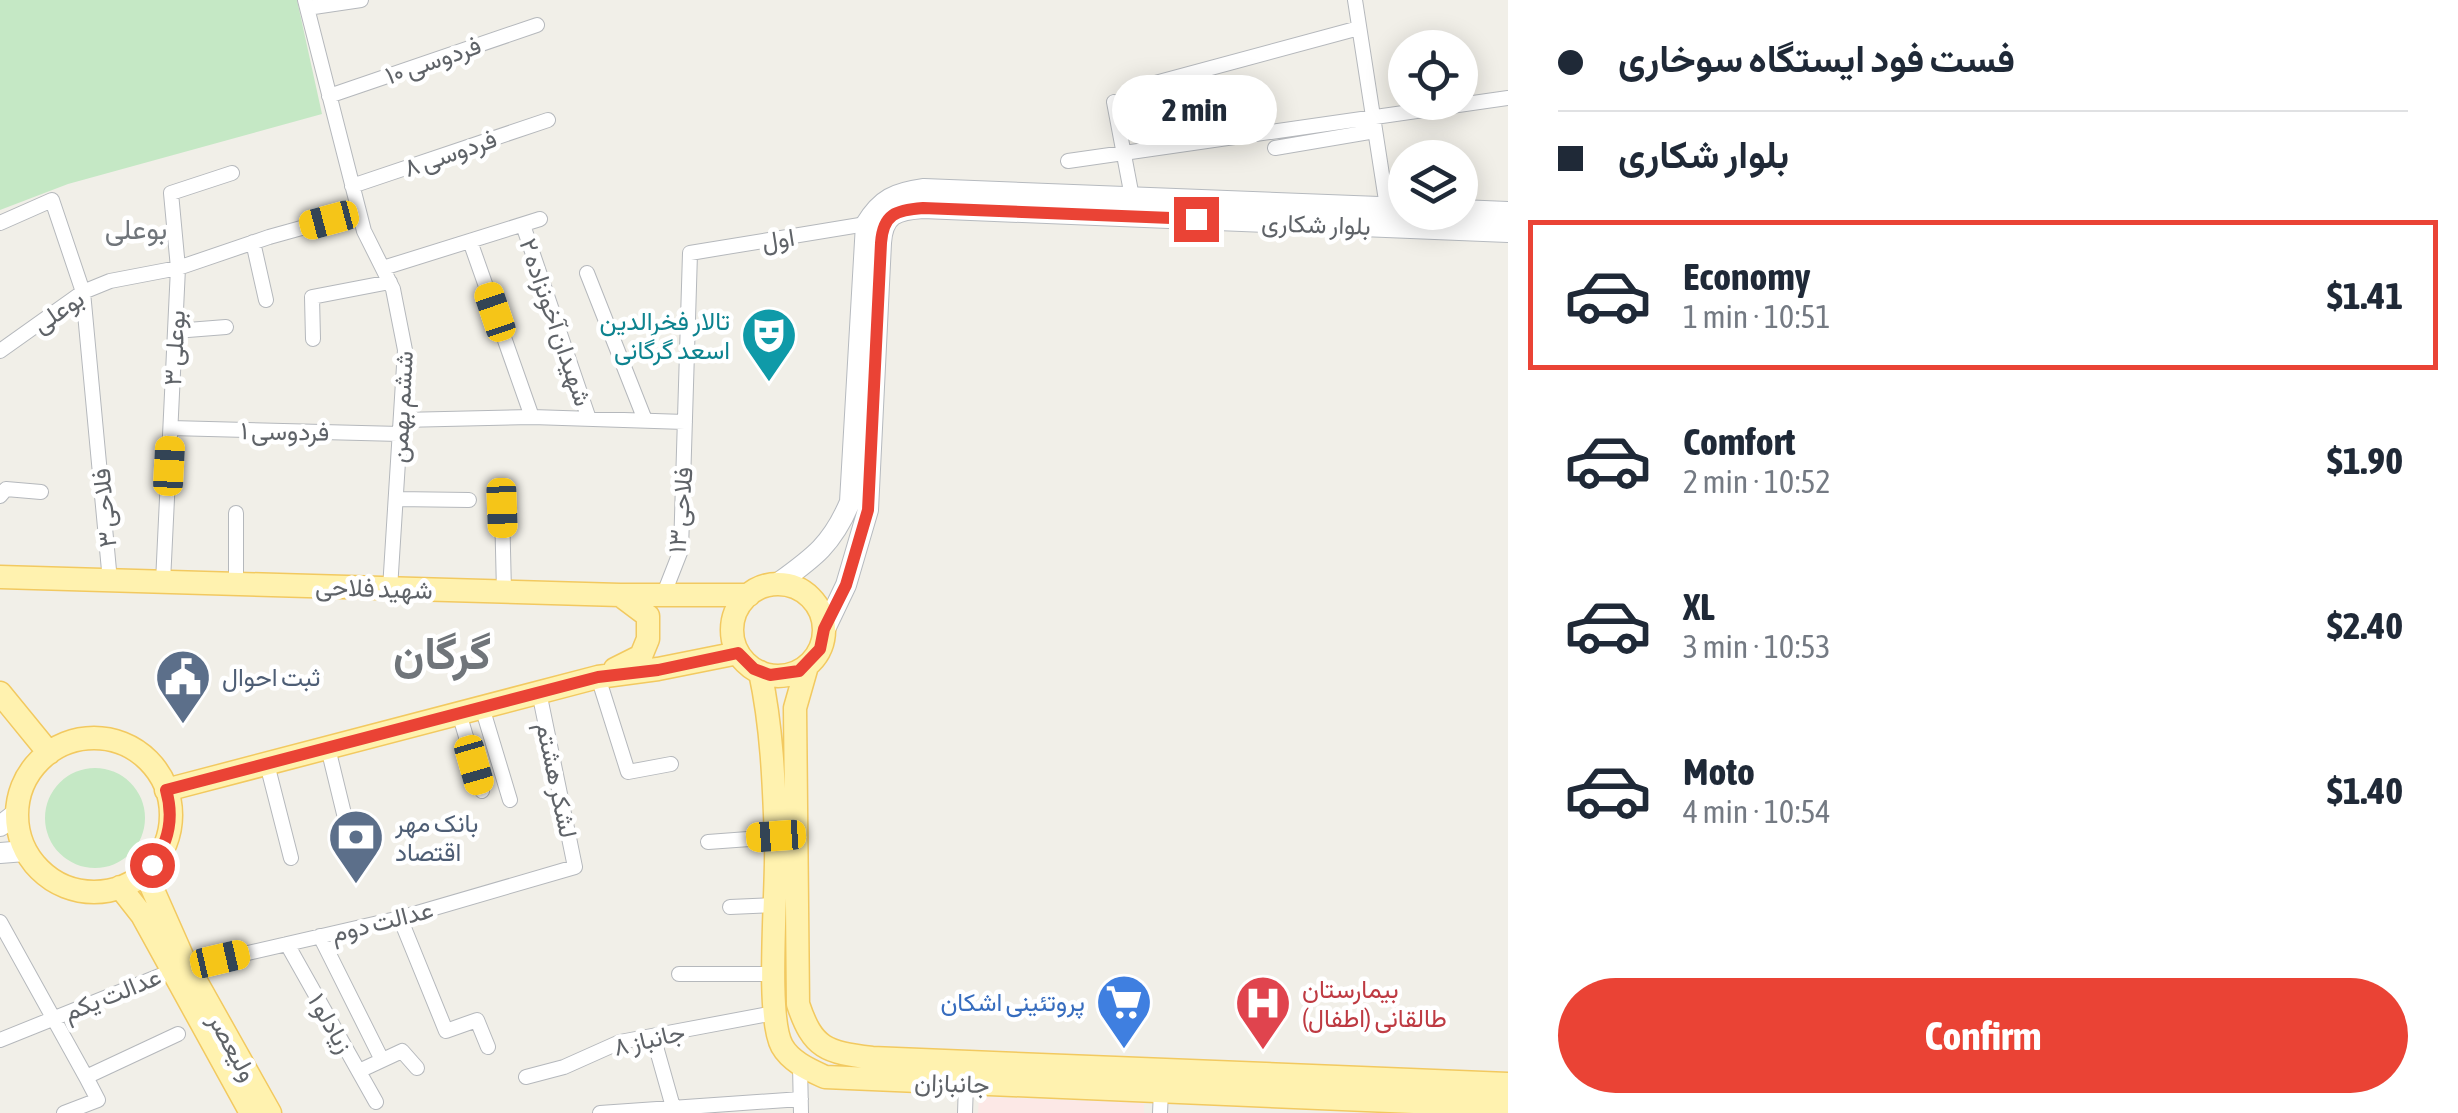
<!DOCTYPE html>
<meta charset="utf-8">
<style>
body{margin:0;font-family:"Asap Condensed",Vazirmatn,sans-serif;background:#f6f6f7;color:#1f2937;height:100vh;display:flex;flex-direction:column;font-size:38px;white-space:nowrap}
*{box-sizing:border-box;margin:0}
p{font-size:32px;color:#747a83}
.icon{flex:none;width:55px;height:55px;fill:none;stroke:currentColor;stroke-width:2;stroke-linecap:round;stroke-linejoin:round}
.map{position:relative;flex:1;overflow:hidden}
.sheet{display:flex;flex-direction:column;background:#fff;width:950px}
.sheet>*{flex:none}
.banner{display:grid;align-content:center;height:220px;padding:0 50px;background:#fff}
.buttons{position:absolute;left:1388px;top:30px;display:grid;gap:20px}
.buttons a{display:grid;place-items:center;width:90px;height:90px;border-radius:50%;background:#fff;box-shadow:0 5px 25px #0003;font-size:50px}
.end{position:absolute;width:45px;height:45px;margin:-22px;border:12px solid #ea4335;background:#fff;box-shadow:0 0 0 5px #fff}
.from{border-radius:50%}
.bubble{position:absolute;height:70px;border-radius:35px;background:#fff;box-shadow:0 5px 25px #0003;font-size:32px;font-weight:700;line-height:70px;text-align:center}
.car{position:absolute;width:30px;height:60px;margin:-30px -15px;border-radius:12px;box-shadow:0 0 8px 2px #0007;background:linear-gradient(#f5c518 24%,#345 0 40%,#f5c518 0 76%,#345 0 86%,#f5c518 0)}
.banner b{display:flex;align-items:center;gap:35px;height:95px;font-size:38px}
.banner b+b{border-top:2px solid #e0e1e3}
.banner i{width:25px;height:25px;background:#1f2937}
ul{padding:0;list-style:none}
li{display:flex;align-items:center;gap:30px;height:150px;margin:0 20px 15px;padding:0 30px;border:5px solid transparent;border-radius:0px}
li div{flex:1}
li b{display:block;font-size:38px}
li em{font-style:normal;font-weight:700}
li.selected{border-color:#ea4335}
li>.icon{width:90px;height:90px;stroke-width:1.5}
.action{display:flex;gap:20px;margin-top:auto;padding:20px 50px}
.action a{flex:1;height:115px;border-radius:60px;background:#ea4335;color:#fff;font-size:40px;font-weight:700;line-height:115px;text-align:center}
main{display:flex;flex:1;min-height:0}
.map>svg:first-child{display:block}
.medical{fill:#fce8e6}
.green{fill:#c5e8c5}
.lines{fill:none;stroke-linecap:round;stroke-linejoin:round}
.street-casing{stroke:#b5b8bc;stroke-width:16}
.secondary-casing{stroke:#b6babf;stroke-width:22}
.primary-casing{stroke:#f2c960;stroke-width:25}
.street{stroke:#fff;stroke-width:14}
.secondary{stroke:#fff;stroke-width:20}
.primary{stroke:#fff2af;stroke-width:22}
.route{stroke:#ea4335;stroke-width:12}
.labels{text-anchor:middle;stroke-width:9;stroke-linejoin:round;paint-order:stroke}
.street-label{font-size:25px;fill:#5f6368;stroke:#fff}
.culture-label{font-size:25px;fill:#0d838f;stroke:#fff;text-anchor:end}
.service-label{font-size:25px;fill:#4e5e75;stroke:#fff;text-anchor:start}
.health-label{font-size:25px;fill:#be3a42;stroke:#fff;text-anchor:start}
.shop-label{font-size:25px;fill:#366cbe;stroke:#fff;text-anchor:end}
.neighbourhood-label{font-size:28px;fill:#70757a;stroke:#fff}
.town-label{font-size:45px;font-weight:bold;fill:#70757a;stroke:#fff}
</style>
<main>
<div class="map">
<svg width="1508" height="1113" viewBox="0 0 1508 1113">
<rect width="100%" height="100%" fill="#f1efe8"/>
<path class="medical" d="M 979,1097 L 1144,1103 L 1144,1113 L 978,1113 Z"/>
<path class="green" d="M 0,0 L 297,0 L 322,114 L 68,184 L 0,210 Z
M45 818a50 50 0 1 1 100 0a50 50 0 1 1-100 0Z"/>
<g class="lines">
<g class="street-casing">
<path id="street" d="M 305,0 L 364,231 L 393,289 L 405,350 L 390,589
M 1355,0 L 1387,207
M 307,8 L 361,0
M 1133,89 L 1359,28
M 329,96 L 537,25
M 1114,102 L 1132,197
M 1275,148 L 1375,131
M 1068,161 L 1508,98
M 352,186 L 548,120
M 0,223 L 52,200 L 83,292 L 110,581
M 523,225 L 589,419
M 470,241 L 532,417
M 253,242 L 266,300
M 383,268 L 540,219
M 587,273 L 645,420
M 175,331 L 226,327
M 313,339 L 312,297 L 390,282
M 0,351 L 83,292 L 110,281 L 178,268 L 269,237 L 359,212
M 401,420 L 532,417 L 685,422
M 171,428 L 400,434
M 0,496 L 6,489 L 41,492
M 396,499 L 469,500
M 502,508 L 504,592
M 236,513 L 236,584
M 163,582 L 178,268 L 171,193 L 232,173
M 663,596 L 681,550 L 690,253 L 866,224
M 598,677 L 628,772 L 671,764
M 482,707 L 510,800
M 459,713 L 482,791
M 328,748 L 346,822
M 267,764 L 291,858
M 708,842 L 776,837
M 730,907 L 775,905
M 400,918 L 446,1031 L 477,1020 L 488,1047
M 0,922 L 86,1077 L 178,1034
M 320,936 L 382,1060
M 287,944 L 376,1102
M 187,967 L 400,918 L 575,867 L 539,692
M 679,974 L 775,974
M 653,1036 L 673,1107
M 0,1040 L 172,971
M 800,1065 L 801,1113
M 359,1071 L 402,1051 L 417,1068
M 526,1077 L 564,1067 L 620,1042 L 774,1013
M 64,1113 L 98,1100 L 86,1077
M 600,1113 L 801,1099
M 965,1113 L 966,1084
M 1160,1113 L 1161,1091"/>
</g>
<g class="secondary-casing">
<path id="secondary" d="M 1460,210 L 1508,212
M 777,584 C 813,558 832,545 850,502 L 866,224 C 881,199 895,193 924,189 L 1405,208
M 825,629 L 846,585 L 868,510 L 881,243 C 883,214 896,210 923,208 L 1508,232
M 0,826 L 17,813
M 0,853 L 25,851"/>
</g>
<g class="primary-casing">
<path id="primary" d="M 0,577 L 620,595 L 749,595
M732 630a46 46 0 1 1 92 0a46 46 0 1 1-92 0Z
M 807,666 L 795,708 L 798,1004 C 813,1049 826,1052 872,1058 L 1508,1084
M 615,669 L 641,656 L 648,639 L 648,616 L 620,595
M 760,672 C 772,727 774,784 776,840 C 778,883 765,1015 782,1046 C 791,1062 810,1070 825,1077 L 1508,1106
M 0,693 L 49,753
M17 815a77 77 0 1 1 154 0a77 77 0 1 1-154 0Z
M 166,790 L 598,677 L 658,669 L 738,653
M 145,872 L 183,958 L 270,1113
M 120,887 L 142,915 L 251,1113"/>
</g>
<use href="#street" class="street"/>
<use href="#secondary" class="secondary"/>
<use href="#primary" class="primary"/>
</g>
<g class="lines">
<path class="route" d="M 152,865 C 169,842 174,817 166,790 L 598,677 L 658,670 L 738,653 L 754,669 L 770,675 L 799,671 L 820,649 L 824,629 L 846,585 L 868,510 L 881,243 C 883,214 896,210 923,208 L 1196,219"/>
</g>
<defs>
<g id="theatre-pin" transform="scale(2.875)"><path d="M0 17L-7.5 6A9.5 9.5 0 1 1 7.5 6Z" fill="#0f9aa8" stroke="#fff"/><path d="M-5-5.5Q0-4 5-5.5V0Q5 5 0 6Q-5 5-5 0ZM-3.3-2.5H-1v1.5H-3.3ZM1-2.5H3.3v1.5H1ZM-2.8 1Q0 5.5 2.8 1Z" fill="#fff"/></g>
<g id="civic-pin" transform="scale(2.875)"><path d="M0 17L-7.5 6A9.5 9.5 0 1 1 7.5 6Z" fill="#5c6f8a" stroke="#fff"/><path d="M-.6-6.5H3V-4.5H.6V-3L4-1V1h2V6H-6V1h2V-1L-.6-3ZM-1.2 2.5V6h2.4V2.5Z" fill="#fff"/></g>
<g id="bank-pin" transform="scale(2.875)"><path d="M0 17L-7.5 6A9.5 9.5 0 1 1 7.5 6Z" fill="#5c6f8a" stroke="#fff"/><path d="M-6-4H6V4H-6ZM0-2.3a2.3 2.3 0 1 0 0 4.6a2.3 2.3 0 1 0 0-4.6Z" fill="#fff"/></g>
<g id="supermarket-pin" transform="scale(2.875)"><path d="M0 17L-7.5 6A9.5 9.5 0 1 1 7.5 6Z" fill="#3f7fe0" stroke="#fff"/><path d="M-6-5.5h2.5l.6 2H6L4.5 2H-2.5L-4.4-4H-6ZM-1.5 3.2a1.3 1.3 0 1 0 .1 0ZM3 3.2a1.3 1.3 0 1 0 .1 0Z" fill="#fff"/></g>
<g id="hospital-pin" transform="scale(2.875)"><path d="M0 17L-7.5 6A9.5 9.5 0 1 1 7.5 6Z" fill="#e0444e" stroke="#fff"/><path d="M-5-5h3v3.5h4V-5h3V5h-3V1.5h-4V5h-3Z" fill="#fff"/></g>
</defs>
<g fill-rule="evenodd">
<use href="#theatre-pin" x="769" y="335"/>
<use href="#civic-pin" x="183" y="677"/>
<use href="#bank-pin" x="356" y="837"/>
<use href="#supermarket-pin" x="1124" y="1002"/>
<use href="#hospital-pin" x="1263" y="1003"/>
</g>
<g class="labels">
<g class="street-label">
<text transform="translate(433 60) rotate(-19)" y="9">۱۰ فردوسی</text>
<text transform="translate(450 153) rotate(-19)" y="9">۸ فردوسی</text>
<text transform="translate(1316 224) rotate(2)" y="9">بلوار شکاری</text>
<text transform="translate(778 239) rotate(-9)" y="9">اول</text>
<text transform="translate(58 311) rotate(-34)" y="9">بوعلی</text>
<text transform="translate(556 322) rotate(71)" y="9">۲ شهیدان آخونزاده</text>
<text transform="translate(174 348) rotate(-87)" y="9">۳ بوعلی</text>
<text transform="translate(401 407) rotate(-87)" y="9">ششم بهمن</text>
<text transform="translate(285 431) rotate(1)" y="9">۱ فردوسی</text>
<text transform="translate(104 508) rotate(-95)" y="9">۳ فلاحی</text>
<text transform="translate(680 510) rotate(-85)" y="9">۱۳ فلاحی</text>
<text transform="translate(374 588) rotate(2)" y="9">شهید فلاحی</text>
<text transform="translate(557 780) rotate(78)" y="9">لشکر هشتم</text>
<text transform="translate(382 921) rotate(-14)" y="9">عدالت دوم</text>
<text transform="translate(112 994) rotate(-22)" y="9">عدالت یکم</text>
<text transform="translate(331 1023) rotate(60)" y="9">زیادلو ۱</text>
<text transform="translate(649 1039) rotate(-13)" y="9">جانباز ۸</text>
<text transform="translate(233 1047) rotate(61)" y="9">ولیعصر</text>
<text transform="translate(952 1083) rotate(2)" y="9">جانبازان</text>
</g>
<g class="culture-label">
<text x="730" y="330">تالار فخرالدین<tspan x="730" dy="29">اسعد گرگانی</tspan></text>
</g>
<g class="service-label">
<text x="222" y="686">ثبت احوال</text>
<text x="395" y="832">بانک مهر<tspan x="395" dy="29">اقتصاد</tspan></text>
</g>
<g class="health-label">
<text x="1302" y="998">بیمارستان<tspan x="1302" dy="29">طالقانی (اطفال)</tspan></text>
</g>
<g class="shop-label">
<text x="1085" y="1011">پروتئینی اشکان</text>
</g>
<g class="neighbourhood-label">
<text x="136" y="239">بوعلی</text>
</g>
<g class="town-label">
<text x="442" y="669">گرگان</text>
</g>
</g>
</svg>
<div class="buttons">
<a><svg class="icon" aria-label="locate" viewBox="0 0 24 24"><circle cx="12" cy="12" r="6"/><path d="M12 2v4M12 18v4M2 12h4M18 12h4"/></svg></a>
<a><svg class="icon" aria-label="layers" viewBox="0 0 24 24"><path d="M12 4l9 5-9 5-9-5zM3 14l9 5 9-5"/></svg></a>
</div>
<i class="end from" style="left:152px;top:865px"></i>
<i class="end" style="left:1196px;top:219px"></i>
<div class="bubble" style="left:1112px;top:75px;width:165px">2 min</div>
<i class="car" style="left:329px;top:220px;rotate:255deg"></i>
<i class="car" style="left:495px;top:312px;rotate:341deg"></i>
<i class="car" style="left:169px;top:466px;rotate:3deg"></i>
<i class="car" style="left:502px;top:508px;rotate:178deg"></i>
<i class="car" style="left:474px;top:765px;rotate:164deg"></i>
<i class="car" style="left:776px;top:836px;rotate:266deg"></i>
<i class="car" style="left:220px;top:959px;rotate:77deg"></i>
</div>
<section class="sheet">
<div class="banner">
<b><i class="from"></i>فست فود ایستگاه سوخاری</b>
<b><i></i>بلوار شکاری</b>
</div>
<ul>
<li class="selected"><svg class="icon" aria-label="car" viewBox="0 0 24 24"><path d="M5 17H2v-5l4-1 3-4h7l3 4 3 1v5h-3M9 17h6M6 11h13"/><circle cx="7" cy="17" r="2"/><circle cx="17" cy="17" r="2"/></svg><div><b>Economy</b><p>1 min · 10:51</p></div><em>$1.41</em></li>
<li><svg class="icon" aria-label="car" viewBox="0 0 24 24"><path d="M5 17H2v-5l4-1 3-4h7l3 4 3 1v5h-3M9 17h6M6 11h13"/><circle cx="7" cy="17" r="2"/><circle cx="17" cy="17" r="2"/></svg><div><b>Comfort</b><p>2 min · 10:52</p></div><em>$1.90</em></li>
<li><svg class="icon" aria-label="car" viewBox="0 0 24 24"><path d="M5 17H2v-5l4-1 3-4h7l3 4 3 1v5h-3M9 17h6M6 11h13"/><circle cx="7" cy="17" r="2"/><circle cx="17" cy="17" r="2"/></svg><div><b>XL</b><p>3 min · 10:53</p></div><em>$2.40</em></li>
<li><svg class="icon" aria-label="car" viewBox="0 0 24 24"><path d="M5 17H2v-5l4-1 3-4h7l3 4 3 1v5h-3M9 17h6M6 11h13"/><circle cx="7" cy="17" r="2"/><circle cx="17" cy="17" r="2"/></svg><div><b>Moto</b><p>4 min · 10:54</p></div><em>$1.40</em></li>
</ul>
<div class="action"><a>Confirm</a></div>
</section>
</main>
